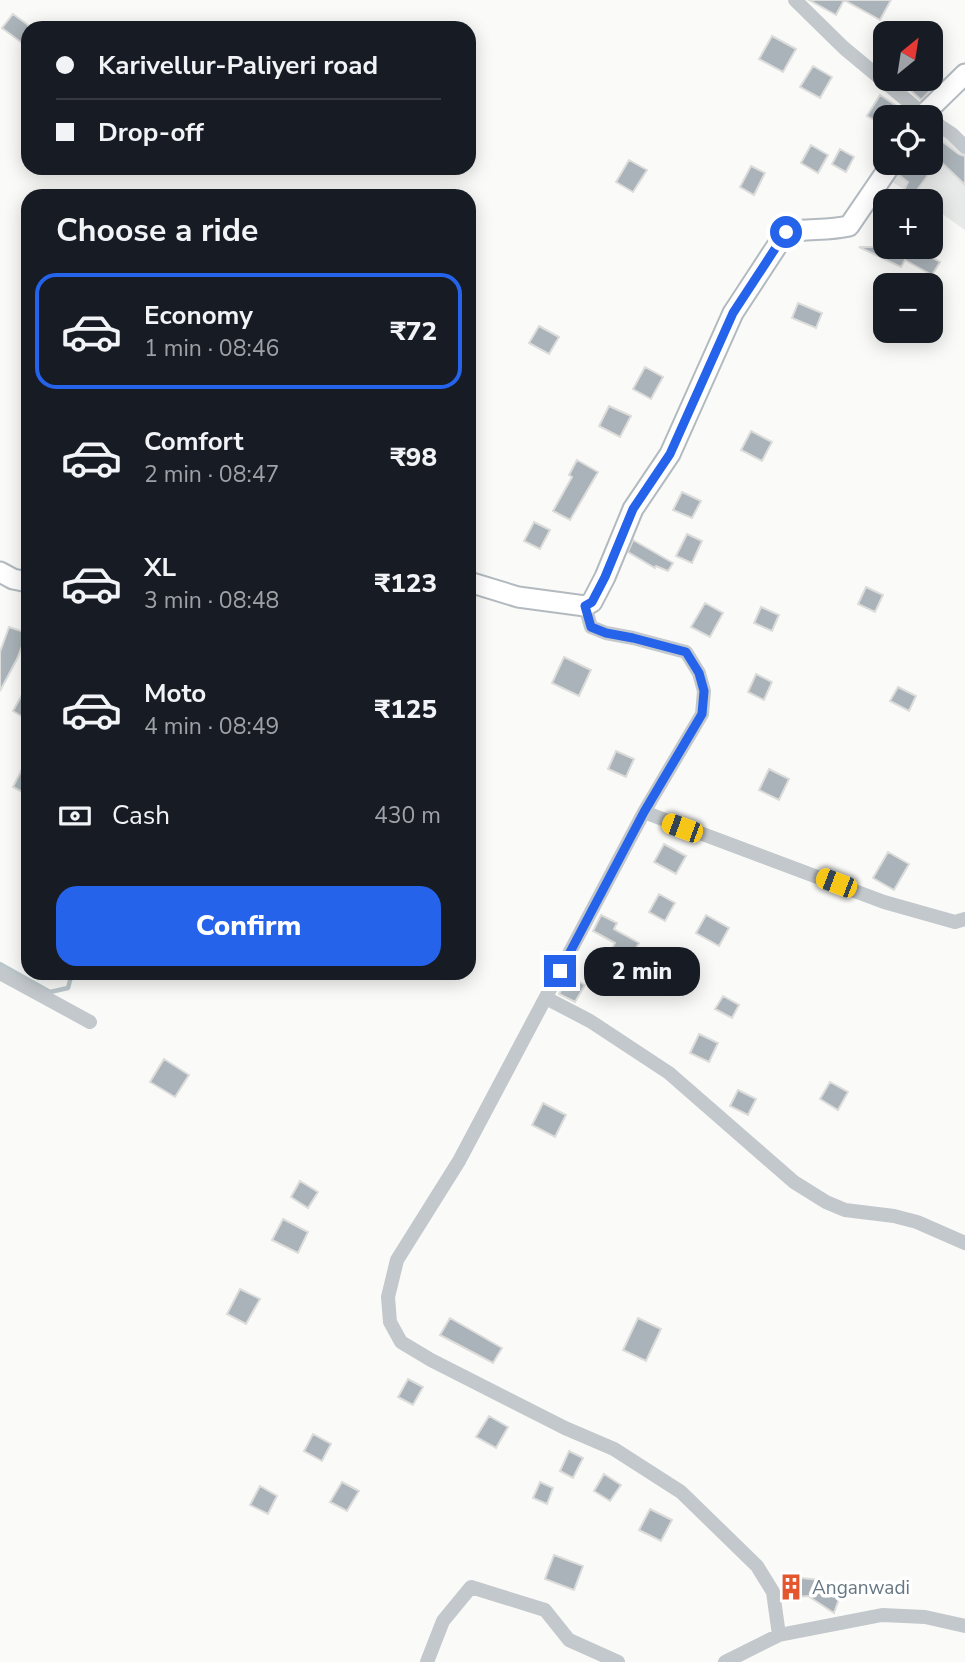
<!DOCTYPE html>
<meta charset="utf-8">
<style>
body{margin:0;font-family:"Nunito Sans",sans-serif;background:#20242c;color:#f1f3f6;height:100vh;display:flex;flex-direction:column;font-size:26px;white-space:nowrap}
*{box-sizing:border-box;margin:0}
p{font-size:23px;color:#9ea1a6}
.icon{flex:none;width:38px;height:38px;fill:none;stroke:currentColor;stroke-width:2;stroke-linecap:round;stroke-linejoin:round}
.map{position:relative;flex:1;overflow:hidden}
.drawer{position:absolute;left:21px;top:189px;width:455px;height:791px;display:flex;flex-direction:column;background:#171b24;border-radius:21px;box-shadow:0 4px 18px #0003}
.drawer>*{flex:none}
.hud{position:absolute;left:21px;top:21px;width:455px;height:154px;border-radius:21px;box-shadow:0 4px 18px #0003;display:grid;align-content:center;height:154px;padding:0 35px;background:#171b24}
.needle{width:46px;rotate:30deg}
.controls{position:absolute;left:873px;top:21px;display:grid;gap:14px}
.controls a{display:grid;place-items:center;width:70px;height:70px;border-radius:14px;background:#171b24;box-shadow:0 4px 18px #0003;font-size:35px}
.end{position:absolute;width:32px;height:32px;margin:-16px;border:9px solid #2563eb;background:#fff;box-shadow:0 0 0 4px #fff}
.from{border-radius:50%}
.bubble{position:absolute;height:49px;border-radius:21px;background:#171b24;box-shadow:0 4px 18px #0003;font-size:23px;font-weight:800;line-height:49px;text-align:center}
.car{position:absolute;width:21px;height:42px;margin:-21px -10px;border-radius:9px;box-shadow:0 0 5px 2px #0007;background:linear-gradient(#f5c518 24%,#345 0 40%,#f5c518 0 76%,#345 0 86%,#f5c518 0)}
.hud b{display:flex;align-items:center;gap:24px;height:66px;font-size:26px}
.hud b+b{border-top:2px solid #363941}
.hud i{width:18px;height:18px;background:#f1f3f6}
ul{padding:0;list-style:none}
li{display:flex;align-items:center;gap:21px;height:116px;margin:0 14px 10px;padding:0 21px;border:4px solid transparent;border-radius:21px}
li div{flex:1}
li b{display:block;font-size:26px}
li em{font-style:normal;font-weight:800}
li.current{border-color:#2563eb}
li>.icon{width:63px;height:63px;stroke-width:1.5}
h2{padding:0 35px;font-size:32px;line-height:84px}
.pay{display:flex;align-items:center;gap:18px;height:77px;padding:0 35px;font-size:26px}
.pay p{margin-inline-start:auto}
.action{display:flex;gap:14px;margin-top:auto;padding:14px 35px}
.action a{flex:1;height:80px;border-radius:21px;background:#2563eb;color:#fff;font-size:28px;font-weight:800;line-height:80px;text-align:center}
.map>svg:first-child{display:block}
.built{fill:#e8e9e9}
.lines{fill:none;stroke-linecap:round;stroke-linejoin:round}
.stream{stroke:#bbc7cb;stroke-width:4.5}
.building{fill:#aab3b9;stroke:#dcdcda;stroke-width:2}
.secondary-casing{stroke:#b3babf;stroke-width:23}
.minor{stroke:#c3c8cc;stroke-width:14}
.secondary{stroke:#fff;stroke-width:19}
.route{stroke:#2563eb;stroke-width:9}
.labels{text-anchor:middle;stroke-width:7;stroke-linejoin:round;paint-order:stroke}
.poi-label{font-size:19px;fill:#657683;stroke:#fff;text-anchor:start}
</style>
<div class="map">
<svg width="965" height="1662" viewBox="0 0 965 1662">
<rect width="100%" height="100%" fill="#fafaf8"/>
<path class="built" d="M 931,127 L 965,152 L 965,230 L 931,206 L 931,201 L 923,201 L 889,180 L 900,163 L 931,163 Z"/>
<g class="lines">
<path class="stream" d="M 0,964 L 50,992 L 68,988 L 72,973"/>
</g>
<path class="building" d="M 809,0 L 844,0 L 836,15 Z
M 844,0 L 891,0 L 880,20 Z
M 13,14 L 28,25 L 28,36 L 22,43 L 2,28 Z
M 772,36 L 796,49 L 783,72 L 759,59 Z
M 813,66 L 832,77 L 820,98 L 800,87 Z
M 899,79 L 942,79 L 921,100 Z
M 880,95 L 901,109 L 896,117 L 886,117 L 886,127 L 867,116 Z
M 931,133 L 959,154 L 965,156 L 965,185 L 939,160 L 909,201 L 899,201 L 908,182 L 899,175 L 907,163 L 931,163 Z
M 811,145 L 828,155 L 818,173 L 801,163 Z
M 840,149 L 854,157 L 846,172 L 832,164 Z
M 629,160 L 647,170 L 633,192 L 616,182 Z
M 751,166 L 765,173 L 754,195 L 740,187 Z
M 859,247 L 913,247 L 940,262 L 932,275 L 905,260 L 901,267 Z
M 798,303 L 822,313 L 816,328 L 792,318 Z
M 539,326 L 559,337 L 549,354 L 529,343 Z
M 645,367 L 663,377 L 651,399 L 633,389 Z
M 609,406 L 631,416 L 620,437 L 599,426 Z
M 751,431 L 772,442 L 762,461 L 741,450 Z
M 577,460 L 598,472 L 570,520 L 553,511 L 572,477 L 569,475 Z
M 682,492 L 701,501 L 692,518 L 673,510 Z
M 534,522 L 550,530 L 540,549 L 524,541 Z
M 687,534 L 702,541 L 692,563 L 676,556 Z
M 633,540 L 673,563 L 668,571 L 656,566 L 655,568 L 628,552 Z
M 866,587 L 883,595 L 875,612 L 858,604 Z
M 705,603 L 723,613 L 710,637 L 691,627 Z
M 761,607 L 779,615 L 772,631 L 754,623 Z
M 9,627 L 27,633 L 17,659 L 0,691 L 0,652 Z
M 564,657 L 591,670 L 579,696 L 552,683 Z
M 756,674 L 772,682 L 764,700 L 748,692 Z
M 28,684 L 28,720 L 13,711 Z
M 898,687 L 916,696 L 909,711 L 890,701 Z
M 616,751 L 634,759 L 626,777 L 608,769 Z
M 28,757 L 28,795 L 13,787 Z
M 769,769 L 789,779 L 779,800 L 759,790 Z
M 664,844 L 686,856 L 676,874 L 654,862 Z
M 888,852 L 909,864 L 894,890 L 873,878 Z
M 659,894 L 675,903 L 665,921 L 649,912 Z
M 601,915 L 617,923 L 614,929 L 639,943 L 627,963 L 610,952 L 615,943 L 593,931 Z
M 706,915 L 729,928 L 719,946 L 696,933 Z
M 568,975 L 585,985 L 575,1002 L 559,994 Z
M 723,996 L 739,1005 L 732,1018 L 715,1009 Z
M 699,1034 L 718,1043 L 709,1062 L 690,1053 Z
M 164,1059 L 189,1075 L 175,1097 L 150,1082 Z
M 830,1082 L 848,1092 L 838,1110 L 820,1099 Z
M 738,1090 L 756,1099 L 748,1115 L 730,1106 Z
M 543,1103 L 566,1115 L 555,1137 L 532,1125 Z
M 300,1181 L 318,1192 L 308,1208 L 291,1197 Z
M 283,1219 L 308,1232 L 298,1253 L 272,1240 Z
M 240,1289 L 260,1299 L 246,1324 L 227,1314 Z
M 450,1318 L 502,1348 L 493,1363 L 440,1335 Z
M 638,1318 L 661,1329 L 646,1361 L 623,1350 Z
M 408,1379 L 423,1387 L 413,1405 L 398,1397 Z
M 489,1416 L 508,1427 L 496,1448 L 476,1437 Z
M 313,1434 L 331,1444 L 322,1461 L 304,1451 Z
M 569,1451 L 583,1458 L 573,1478 L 560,1471 Z
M 604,1474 L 621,1485 L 610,1501 L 594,1491 Z
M 342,1482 L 359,1491 L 347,1511 L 330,1502 Z
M 540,1482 L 553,1488 L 547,1504 L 533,1498 Z
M 260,1486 L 277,1496 L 268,1514 L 250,1505 Z
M 650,1509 L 672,1520 L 661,1541 L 639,1530 Z
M 554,1555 L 583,1566 L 574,1590 L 545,1579 Z
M 783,1576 L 820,1580 L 841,1593 L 834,1613 L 808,1596 L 784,1598 Z"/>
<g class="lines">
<g class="secondary-casing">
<path id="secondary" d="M 921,117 L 965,74
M 0,572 L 13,579 L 28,582
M 469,582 L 518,597 L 585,606 L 592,602 L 605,577 L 633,509 L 670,454 L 733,313 L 786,232 C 808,228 828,231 849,226 L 892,163"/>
</g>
<path class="minor" d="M 795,0 L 844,48 L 927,117
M 931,120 L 952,134 L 965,147
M 585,606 L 591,627 L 606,633 L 633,638 L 686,652 L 699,673 L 704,691 L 702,714 L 644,812 L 459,1161 L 397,1260 L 388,1297 L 390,1322 L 401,1342 L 431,1360 L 565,1428 L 614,1449 L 681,1492 L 757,1566 L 773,1592 L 779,1635
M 644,812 L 884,902 L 955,922 L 965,919
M 0,973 L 90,1022
M 546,998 L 590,1021 L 669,1073 L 794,1182 L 826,1202 L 845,1210 L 894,1216 L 917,1222 L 965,1243
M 427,1662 L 443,1621 L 471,1587 L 545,1610 L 569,1640 L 618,1662
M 725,1662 L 779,1635 L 882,1615 L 925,1617 L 965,1626"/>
<use href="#secondary" class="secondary"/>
</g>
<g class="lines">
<path class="route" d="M 560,971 L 644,812 L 702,714 L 704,691 L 699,673 L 686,652 L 633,638 L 606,633 L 591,627 L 585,606 L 592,602 L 605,577 L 633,509 L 670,454 L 733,313 L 786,232"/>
</g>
<defs>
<g id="building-bare" transform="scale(2.1)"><path d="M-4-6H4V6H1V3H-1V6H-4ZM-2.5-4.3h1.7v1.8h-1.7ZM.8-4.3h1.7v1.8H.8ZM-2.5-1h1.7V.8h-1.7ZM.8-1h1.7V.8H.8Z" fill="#e4572e" stroke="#fff" stroke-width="2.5" paint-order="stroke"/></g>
</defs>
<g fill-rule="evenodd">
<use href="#building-bare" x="791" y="1587"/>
</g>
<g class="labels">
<g class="poi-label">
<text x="812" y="1594">Anganwadi</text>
</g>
</g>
</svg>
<div class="controls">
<a><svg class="needle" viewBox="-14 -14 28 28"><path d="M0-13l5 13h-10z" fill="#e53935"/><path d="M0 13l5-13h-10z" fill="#9ea1a6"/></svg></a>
<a><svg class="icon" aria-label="locate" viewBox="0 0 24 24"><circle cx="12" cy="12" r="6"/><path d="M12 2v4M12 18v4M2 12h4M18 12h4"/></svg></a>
<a>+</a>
<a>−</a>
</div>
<i class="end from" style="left:786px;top:232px"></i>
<i class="end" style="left:560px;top:971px"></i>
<div class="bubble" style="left:584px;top:947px;width:116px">2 min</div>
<i class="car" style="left:682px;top:828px;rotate:290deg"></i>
<i class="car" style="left:836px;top:883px;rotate:291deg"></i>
<div class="hud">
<b><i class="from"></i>Karivellur-Paliyeri road</b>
<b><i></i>Drop-off</b>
</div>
<section class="drawer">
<h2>Choose a ride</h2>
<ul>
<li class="current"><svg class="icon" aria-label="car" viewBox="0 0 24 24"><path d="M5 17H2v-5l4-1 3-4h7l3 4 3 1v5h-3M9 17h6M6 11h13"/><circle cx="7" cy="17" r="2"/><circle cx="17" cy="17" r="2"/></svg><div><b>Economy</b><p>1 min · 08:46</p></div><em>₹72</em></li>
<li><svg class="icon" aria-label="car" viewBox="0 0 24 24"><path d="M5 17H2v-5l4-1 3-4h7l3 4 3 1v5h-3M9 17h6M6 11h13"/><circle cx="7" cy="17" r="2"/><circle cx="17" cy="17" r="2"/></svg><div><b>Comfort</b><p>2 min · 08:47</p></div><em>₹98</em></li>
<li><svg class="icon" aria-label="car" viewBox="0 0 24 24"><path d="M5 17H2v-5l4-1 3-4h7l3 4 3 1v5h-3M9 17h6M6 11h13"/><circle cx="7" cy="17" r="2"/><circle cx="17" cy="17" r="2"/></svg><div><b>XL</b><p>3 min · 08:48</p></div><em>₹123</em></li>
<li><svg class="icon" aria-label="car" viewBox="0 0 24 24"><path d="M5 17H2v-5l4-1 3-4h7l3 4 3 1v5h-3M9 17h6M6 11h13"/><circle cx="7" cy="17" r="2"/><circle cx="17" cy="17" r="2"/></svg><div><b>Moto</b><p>4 min · 08:49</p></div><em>₹125</em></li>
</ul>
<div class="pay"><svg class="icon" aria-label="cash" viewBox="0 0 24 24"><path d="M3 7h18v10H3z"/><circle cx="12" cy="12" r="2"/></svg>Cash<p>430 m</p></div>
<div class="action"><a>Confirm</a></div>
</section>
</div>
